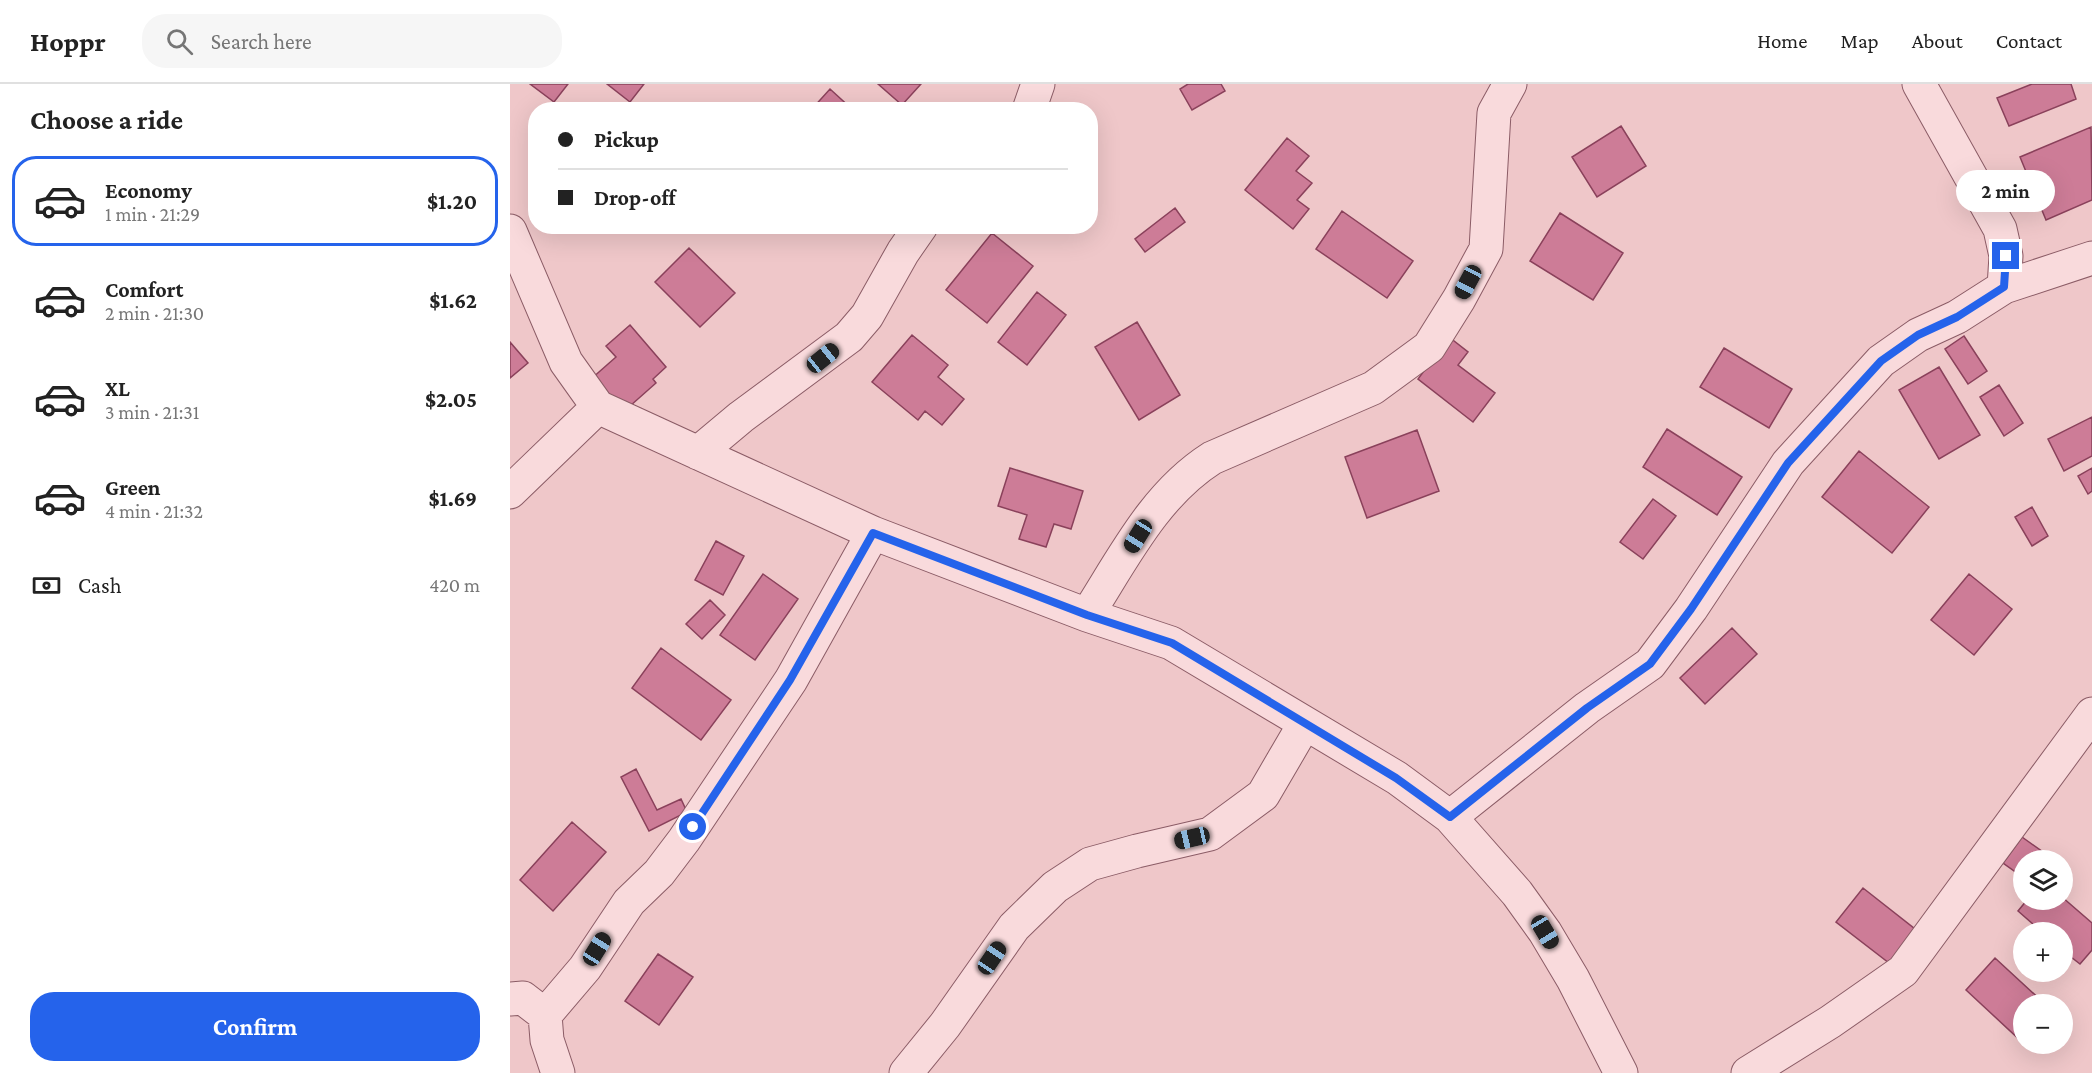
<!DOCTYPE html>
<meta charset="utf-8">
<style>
body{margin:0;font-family:"Crimson Pro",serif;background:#f6f6f6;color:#222;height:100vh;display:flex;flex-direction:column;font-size:22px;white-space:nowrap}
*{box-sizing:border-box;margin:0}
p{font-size:20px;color:#767676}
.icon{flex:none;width:33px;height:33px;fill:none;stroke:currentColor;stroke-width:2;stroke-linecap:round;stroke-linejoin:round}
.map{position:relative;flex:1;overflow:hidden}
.details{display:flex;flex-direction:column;background:#fff;width:510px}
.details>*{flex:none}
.banner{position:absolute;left:18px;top:18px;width:570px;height:132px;border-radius:24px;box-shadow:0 6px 24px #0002;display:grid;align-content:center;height:132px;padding:0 30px;background:#fff}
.controls{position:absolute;left:1503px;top:766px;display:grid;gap:12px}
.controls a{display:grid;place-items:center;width:60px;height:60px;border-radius:50%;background:#fff;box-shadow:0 6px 24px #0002;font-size:30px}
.end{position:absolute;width:27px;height:27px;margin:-14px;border:8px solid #2563eb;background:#fff;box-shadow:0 0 0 3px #fff}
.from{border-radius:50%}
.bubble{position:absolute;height:42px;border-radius:21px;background:#fff;box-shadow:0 6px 24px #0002;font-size:20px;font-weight:700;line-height:42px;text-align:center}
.car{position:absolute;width:18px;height:36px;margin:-18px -9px;border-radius:8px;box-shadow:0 0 4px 2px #0007;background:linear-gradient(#222 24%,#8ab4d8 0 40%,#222 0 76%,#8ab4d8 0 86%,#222 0)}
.banner b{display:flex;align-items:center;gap:21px;height:57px;font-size:22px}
.banner b+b{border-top:2px solid #e0e0e0}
.banner i{width:15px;height:15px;background:#222}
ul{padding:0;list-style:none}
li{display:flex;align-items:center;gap:18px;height:90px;margin:0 12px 9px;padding:0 18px;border:3px solid transparent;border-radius:24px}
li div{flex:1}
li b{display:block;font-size:22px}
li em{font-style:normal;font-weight:700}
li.active{border-color:#2563eb}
li>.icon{width:54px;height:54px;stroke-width:1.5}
h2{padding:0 30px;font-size:27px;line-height:72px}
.pay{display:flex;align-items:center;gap:15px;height:66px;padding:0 30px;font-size:22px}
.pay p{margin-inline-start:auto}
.button{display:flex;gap:12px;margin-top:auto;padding:12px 30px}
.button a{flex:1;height:69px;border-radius:24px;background:#2563eb;color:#fff;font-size:24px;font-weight:700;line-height:69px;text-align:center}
header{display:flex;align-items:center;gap:36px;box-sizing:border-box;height:84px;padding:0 30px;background:#fff;border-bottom:2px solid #e0e0e0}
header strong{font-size:28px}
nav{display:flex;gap:33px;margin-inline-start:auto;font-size:21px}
.search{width:420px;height:54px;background:#f6f6f6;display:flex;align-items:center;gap:15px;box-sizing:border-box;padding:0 21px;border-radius:24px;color:#767676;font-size:22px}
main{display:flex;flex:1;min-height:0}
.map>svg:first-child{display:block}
.building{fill:#cd7c97;stroke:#8a415b;stroke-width:1.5}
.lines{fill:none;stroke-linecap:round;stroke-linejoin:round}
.minor-casing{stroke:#8b5c66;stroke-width:35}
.minor{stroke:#f9dadc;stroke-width:33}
.route{stroke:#2563eb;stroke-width:8}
</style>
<header>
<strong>Hoppr</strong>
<div class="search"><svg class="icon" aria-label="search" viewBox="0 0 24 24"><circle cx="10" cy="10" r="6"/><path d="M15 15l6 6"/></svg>Search here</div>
<nav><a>Home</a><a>Map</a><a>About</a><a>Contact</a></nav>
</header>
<main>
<section class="details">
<h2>Choose a ride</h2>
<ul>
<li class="active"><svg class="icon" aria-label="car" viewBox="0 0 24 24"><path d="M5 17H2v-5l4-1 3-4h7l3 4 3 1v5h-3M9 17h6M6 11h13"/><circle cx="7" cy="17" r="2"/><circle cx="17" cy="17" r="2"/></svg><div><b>Economy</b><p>1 min · 21:29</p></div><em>$1.20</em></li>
<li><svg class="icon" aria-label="car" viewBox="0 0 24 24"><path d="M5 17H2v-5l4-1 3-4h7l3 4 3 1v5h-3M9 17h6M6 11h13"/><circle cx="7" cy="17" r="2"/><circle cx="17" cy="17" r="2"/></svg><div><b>Comfort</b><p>2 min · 21:30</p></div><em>$1.62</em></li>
<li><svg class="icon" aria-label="car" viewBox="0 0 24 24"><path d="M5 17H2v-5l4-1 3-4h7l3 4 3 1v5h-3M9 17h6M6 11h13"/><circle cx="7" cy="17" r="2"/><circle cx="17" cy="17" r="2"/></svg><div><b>XL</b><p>3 min · 21:31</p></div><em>$2.05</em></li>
<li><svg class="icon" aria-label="car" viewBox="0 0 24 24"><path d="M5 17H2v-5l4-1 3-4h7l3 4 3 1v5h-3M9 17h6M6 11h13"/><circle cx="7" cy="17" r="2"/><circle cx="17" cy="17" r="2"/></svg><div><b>Green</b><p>4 min · 21:32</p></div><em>$1.69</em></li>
</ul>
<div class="pay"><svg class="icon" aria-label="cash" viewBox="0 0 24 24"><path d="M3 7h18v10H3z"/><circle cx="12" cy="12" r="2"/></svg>Cash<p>420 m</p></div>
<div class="button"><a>Confirm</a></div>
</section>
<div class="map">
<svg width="1582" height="989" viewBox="0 0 1582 989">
<rect width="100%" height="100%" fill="#efc7c9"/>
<path class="building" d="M 20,0 L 58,0 L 44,18 Z
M 97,0 L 134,0 L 120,18 Z
M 368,0 L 411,0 L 392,21 Z
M 678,0 L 711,0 L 715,7 L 682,26 L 670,5 Z
M 1522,0 L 1561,0 L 1566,15 L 1499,42 L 1487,14 Z
M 320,5 L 343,26 L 301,26 Z
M 1111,42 L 1136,82 L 1087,113 L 1062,73 Z
M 1581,43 L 1582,116 L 1536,136 L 1510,73 Z
M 777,54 L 799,72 L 786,87 L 802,99 L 787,116 L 799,125 L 783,145 L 735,106 Z
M 665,124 L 675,138 L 635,168 L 625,155 Z
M 832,127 L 903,177 L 877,214 L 806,165 Z
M 1050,129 L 1113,169 L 1083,216 L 1020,177 Z
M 482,149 L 523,182 L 477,239 L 436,206 Z
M 179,164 L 225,209 L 190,243 L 145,198 Z
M 527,208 L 556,231 L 517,281 L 488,258 Z
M 627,238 L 670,311 L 629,336 L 585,263 Z
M 120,241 L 156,283 L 143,295 L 146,299 L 111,330 L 81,295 L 106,273 L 96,262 Z
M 402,251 L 438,281 L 428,293 L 454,315 L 432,341 L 415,327 L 408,336 L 362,298 Z
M 1454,252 L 1477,287 L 1458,300 L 1435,265 Z
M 939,253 L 958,268 L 948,281 L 985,309 L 963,338 L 908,295 Z
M 0,258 L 18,279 L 0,294 Z
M 1214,264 L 1282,305 L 1259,344 L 1190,303 Z
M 1429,283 L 1470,351 L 1429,375 L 1389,306 Z
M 1489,301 L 1513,339 L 1494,352 L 1470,313 Z
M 1582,333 L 1582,372 L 1554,387 L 1538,355 Z
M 1157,345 L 1232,393 L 1207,431 L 1133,383 Z
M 907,346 L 929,407 L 857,434 L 835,373 Z
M 1349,367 L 1419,423 L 1382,469 L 1312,413 Z
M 500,384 L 573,407 L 561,445 L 544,440 L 536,463 L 509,455 L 517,431 L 488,422 Z
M 1582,384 L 1582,407 L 1578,410 L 1568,392 Z
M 1143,415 L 1166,432 L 1133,475 L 1110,458 Z
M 1522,423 L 1538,452 L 1522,462 L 1505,433 Z
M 206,457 L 234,472 L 213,511 L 185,496 Z
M 253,490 L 288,515 L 245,576 L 210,551 Z
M 1459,490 L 1502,525 L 1464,571 L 1421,536 Z
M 200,516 L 215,531 L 192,555 L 176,540 Z
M 1222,544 L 1247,570 L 1195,620 L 1170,594 Z
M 151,564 L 221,616 L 191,656 L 122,604 Z
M 126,685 L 147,726 L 171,715 L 177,728 L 139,747 L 111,693 Z
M 62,738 L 96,768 L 43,827 L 10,796 Z
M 1512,753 L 1533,768 L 1527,777 L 1514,777 L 1514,794 L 1493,779 Z
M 1353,804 L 1405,845 L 1379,879 L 1326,838 Z
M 1552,813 L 1582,839 L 1582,866 L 1570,880 L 1552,866 L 1552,849 L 1533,849 L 1508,827 L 1517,816 L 1552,816 Z
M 148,870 L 183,893 L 149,941 L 115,917 Z
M 1485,874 L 1536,921 L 1514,921 L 1512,958 L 1456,906 Z"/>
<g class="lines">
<g class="minor-casing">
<path id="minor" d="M 519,26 L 528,0
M 0,147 L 56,278 L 88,323 L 363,449 L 577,531 L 661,559 L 887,694 L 940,733 L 1007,809 L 1035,848 L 1063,895 L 1111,989
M 1494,203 L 1582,174
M 188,369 L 231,333 L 339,253 L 357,232 L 393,168 L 411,142
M 0,408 L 88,323
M 577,531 C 613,475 644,411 702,374 L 863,304 L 919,263 L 949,215 L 976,165 L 984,29 L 1000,0
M 940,733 L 1077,624 L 1140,580 L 1181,525 L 1278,379 L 1371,277 L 1408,251 L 1447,233 L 1494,203 L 1496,172 L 1490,145 L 1409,0
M 0,915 L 13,914 L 35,931
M 48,989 L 37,956 L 35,931 L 75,884 L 119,818 L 149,789 L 174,756 L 281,596 L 363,449
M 396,989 L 435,941 L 504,843 L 545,803 L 580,780 L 627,767 L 700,750 L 753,711 L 795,639
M 1238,989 L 1320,938 L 1393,887 L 1582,630"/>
</g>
<use href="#minor" class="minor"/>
</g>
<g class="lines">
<path class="route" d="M 183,743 L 280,596 L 363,449 L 577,531 L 662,559 L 886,694 L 940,733 L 1077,624 L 1140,580 L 1181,525 L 1278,379 L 1371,277 L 1408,251 L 1447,233 L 1494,203 L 1496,172"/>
</g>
</svg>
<div class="controls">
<a><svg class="icon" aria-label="layers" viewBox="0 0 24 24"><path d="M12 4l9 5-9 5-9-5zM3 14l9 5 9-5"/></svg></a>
<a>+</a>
<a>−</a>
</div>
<i class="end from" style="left:183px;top:743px"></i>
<i class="end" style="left:1496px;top:172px"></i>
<div class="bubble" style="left:1446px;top:86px;width:99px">2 min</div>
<i class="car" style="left:958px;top:198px;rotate:208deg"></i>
<i class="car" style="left:313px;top:274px;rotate:51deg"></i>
<i class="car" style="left:628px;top:452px;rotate:212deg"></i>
<i class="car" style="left:682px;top:754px;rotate:257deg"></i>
<i class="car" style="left:1035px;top:848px;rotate:149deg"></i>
<i class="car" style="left:87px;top:865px;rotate:32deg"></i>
<i class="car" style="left:482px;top:874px;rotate:34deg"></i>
<div class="banner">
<b><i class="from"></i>Pickup</b>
<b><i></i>Drop-off</b>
</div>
</div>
</main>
